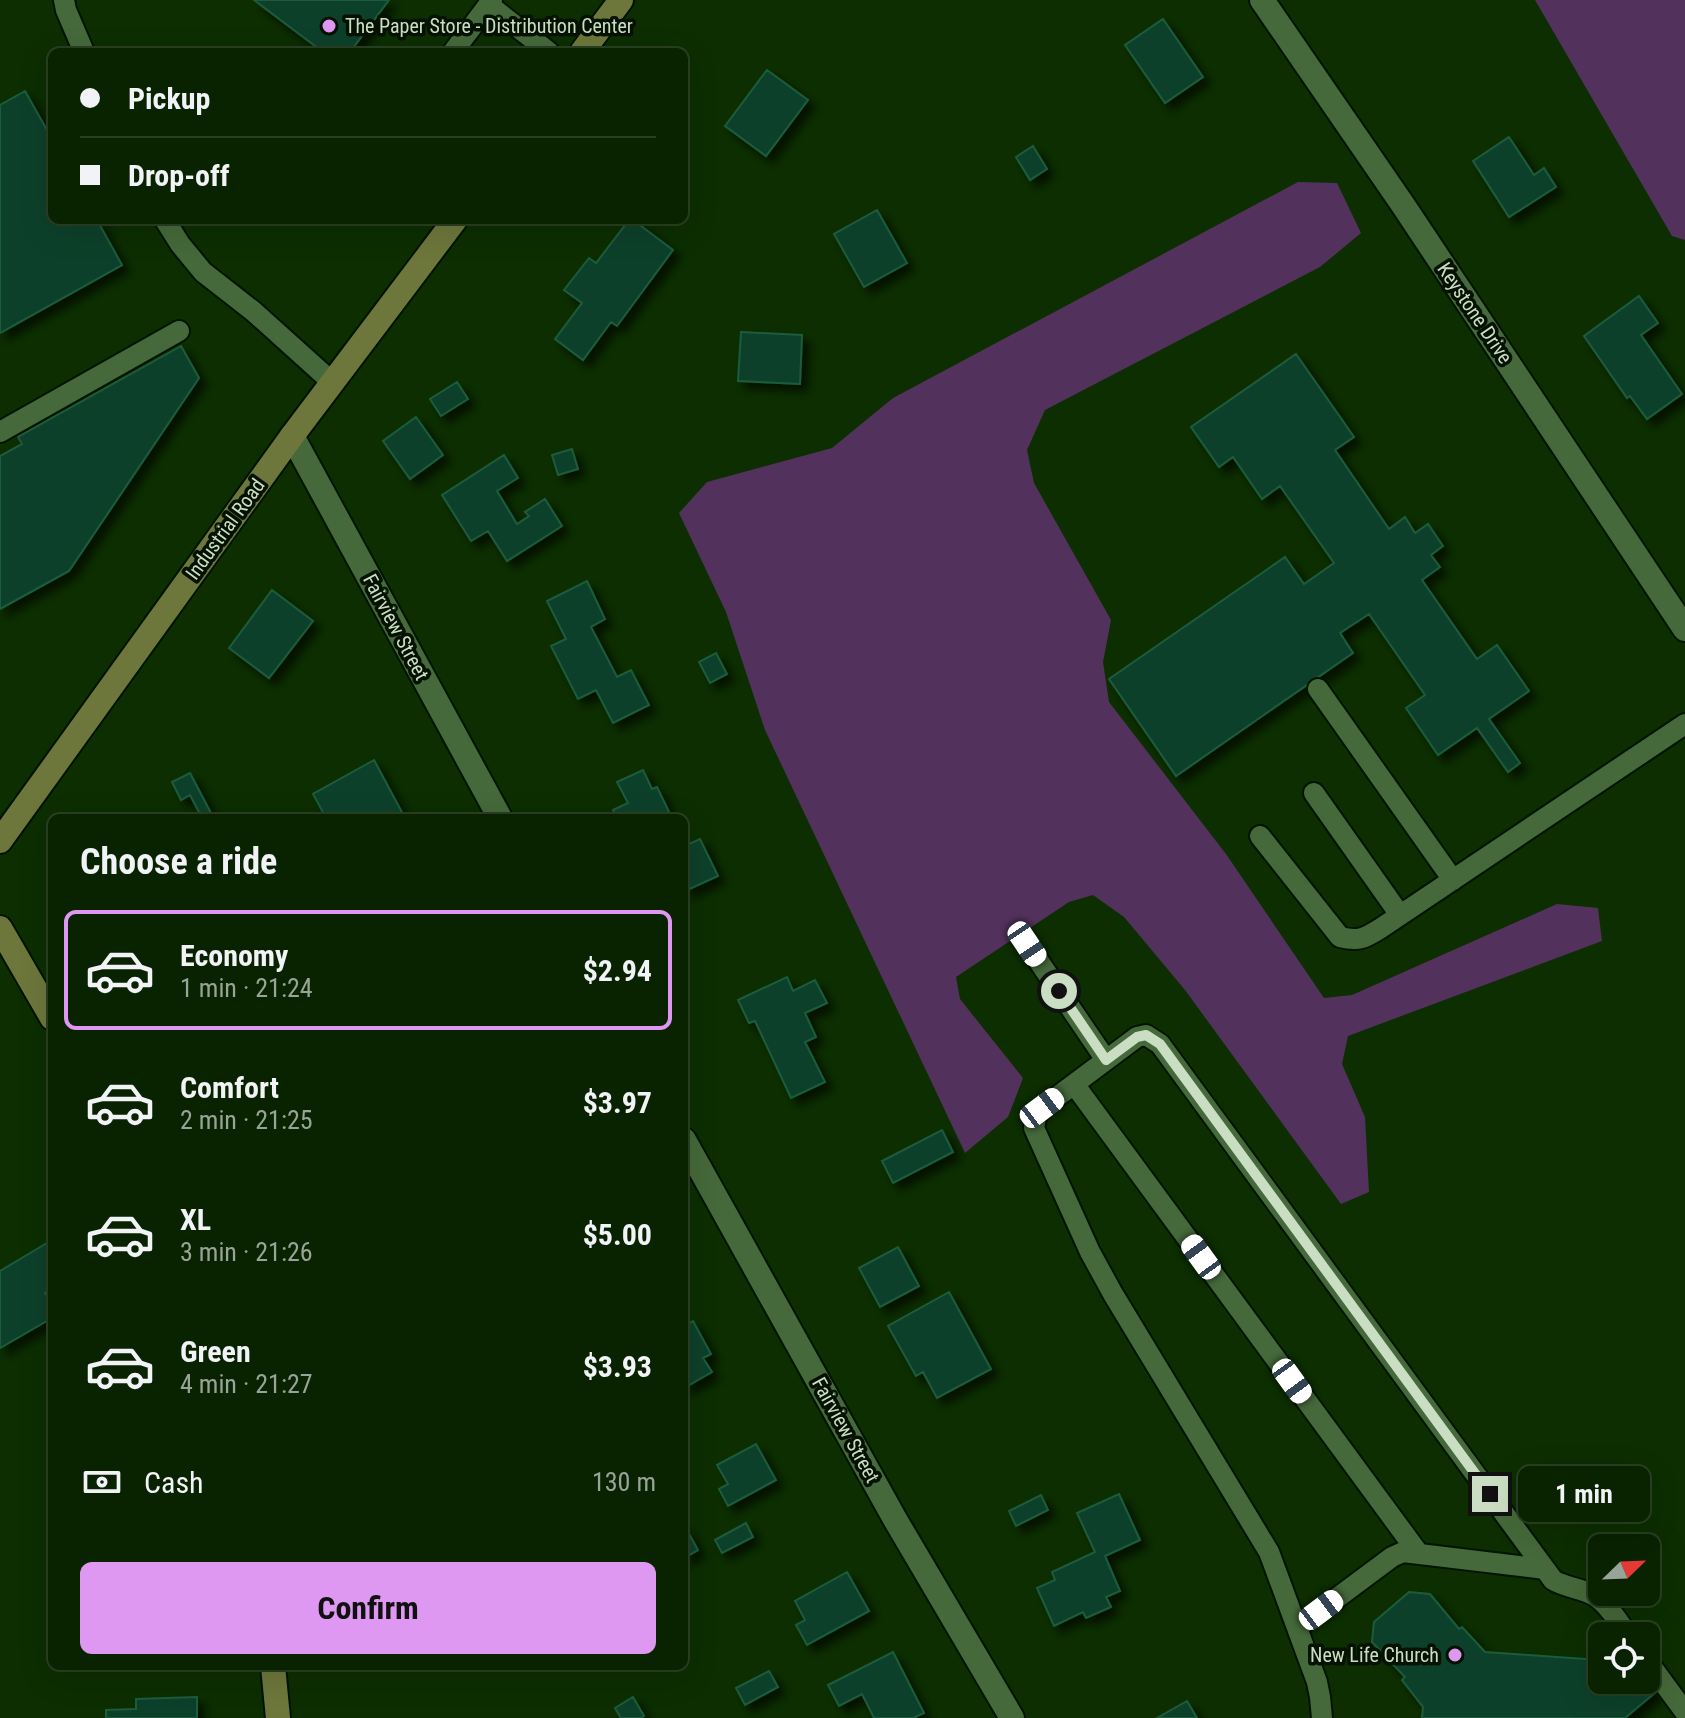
<!DOCTYPE html>
<meta charset="utf-8">
<style>
body{margin:0;font-family:"Roboto Condensed",sans-serif;background:#122a0a;color:#f1f3f6;height:100vh;display:flex;flex-direction:column;font-size:30px;white-space:nowrap}
*{box-sizing:border-box;margin:0}
p{font-size:26px;color:#99a499}
.icon{flex:none;width:44px;height:44px;fill:none;stroke:currentColor;stroke-width:2;stroke-linecap:round;stroke-linejoin:round}
.map{position:relative;flex:1;overflow:hidden}
.side{position:absolute;left:48px;top:814px;width:640px;height:856px;display:flex;flex-direction:column;background:#092200;border-radius:12px;box-shadow:0 8px 32px #0002,0 0 0 2px #293f22}
.side>*{flex:none}
.hud{position:absolute;left:48px;top:48px;width:640px;height:176px;border-radius:12px;box-shadow:0 8px 32px #0002,0 0 0 2px #293f22;display:grid;align-content:center;height:176px;padding:0 32px;background:#092200}
.needle{width:52px;rotate:67deg}
.fabs{position:absolute;left:1588px;top:1534px;display:grid;gap:16px}
.fabs a{display:grid;place-items:center;width:72px;height:72px;border-radius:12px;background:#092200;box-shadow:0 8px 32px #0002,0 0 0 2px #293f22;font-size:40px}
.end{position:absolute;width:36px;height:36px;margin:-18px;border:10px solid #cadec4;background:#111;box-shadow:0 0 0 4px #111}
.from{border-radius:50%}
.bubble{position:absolute;height:56px;border-radius:12px;background:#092200;box-shadow:0 8px 32px #0002,0 0 0 2px #293f22;font-size:26px;font-weight:700;line-height:56px;text-align:center}
.car{position:absolute;width:24px;height:48px;margin:-24px -12px;border-radius:10px;box-shadow:0 0 6px 2px #0007;background:linear-gradient(#fff 24%,#345 0 40%,#fff 0 76%,#345 0 86%,#fff 0)}
.hud b{display:flex;align-items:center;gap:28px;height:76px;font-size:30px}
.hud b+b{border-top:2px solid #293f22}
.hud i{width:20px;height:20px;background:#f1f3f6}
ul{padding:0;list-style:none}
li{display:flex;align-items:center;gap:24px;height:120px;margin:0 16px 12px;padding:0 16px;border:4px solid transparent;border-radius:12px}
li div{flex:1}
li b{display:block;font-size:30px}
li em{font-style:normal;font-weight:700}
li.selected{border-color:#de98f2}
li>.icon{width:72px;height:72px;stroke-width:1.5}
h2{padding:0 32px;font-size:36px;line-height:96px}
.pay{display:flex;align-items:center;gap:20px;height:88px;padding:0 32px;font-size:30px}
.pay p{margin-inline-start:auto}
.button{display:flex;gap:16px;margin-top:auto;padding:16px 32px}
.button a{flex:1;height:92px;border-radius:12px;background:#de98f2;color:#111;font-size:32px;font-weight:700;line-height:92px;text-align:center}
.map>svg:first-child{display:block}
.green{fill:#52325c}
.building{fill:#0e4129;stroke:#1c5c3d;stroke-width:2;filter:url(#shadow)}
.lines{fill:none;stroke-linecap:round;stroke-linejoin:round}
.lane-casing{stroke:#001400;stroke-width:24}
.street-casing{stroke:#001400;stroke-width:28}
.secondary-casing{stroke:#001400;stroke-width:28}
.lane{stroke:#45693a;stroke-width:20}
.street{stroke:#45693a;stroke-width:24}
.secondary{stroke:#6d773b;stroke-width:24}
.route{stroke:#cadec4;stroke-width:10}
.poi-dot{fill:#de98f2;stroke:#051202;stroke-width:3}
.labels{text-anchor:middle;stroke-width:7;stroke-linejoin:round;paint-order:stroke}
.poi-label{font-size:20px;fill:#cadec4;stroke:#051202;text-anchor:start}
.street-label{font-size:20px;fill:#cadec4;stroke:#051202}
</style>
<div class="map">
<svg width="1685" height="1718" viewBox="0 0 1685 1718">
<defs>
<filter id="shadow"><feDropShadow dx="7" dy="7" stdDeviation="4" flood-color="#0009"/></filter>
</defs>
<rect width="100%" height="100%" fill="#0c2e00"/>
<path class="green" d="M 1535,0 L 1685,0 L 1685,240 L 1672,236 Z
M 1298,182 L 1337,183 L 1361,233 L 1320,267 L 1045,410 L 1027,450 L 1034,483 L 1111,620 L 1103,662 L 1109,702 L 1226,854 L 1324,998 L 1352,995 L 1557,904 L 1598,908 L 1602,941 L 1348,1036 L 1342,1064 L 1365,1117 L 1369,1192 L 1341,1204 L 1185,990 L 1124,917 L 1093,895 L 1069,902 L 956,977 L 960,999 L 1023,1078 L 1008,1117 L 965,1153 L 765,730 L 726,612 L 679,513 L 707,482 L 832,448 L 893,398 Z"/>
<path class="building" d="M 254,0 L 389,0 L 350,52 L 323,52 Z
M 1163,19 L 1203,77 L 1165,103 L 1125,45 Z
M 767,70 L 808,100 L 766,156 L 725,126 Z
M 25,91 L 52,139 L 52,220 L 97,220 L 122,265 L 0,333 L 0,105 Z
M 1509,137 L 1534,175 L 1544,168 L 1556,187 L 1509,217 L 1473,161 Z
M 1033,146 L 1047,169 L 1030,180 L 1016,157 Z
M 877,210 L 907,263 L 864,287 L 834,234 Z
M 629,220 L 633,220 L 673,250 L 617,326 L 611,322 L 583,360 L 555,339 L 582,303 L 564,290 L 589,258 L 596,263 Z
M 1639,296 L 1658,323 L 1641,335 L 1682,394 L 1647,419 L 1630,396 L 1627,398 L 1584,336 Z
M 741,332 L 802,335 L 800,384 L 738,381 Z
M 181,346 L 199,378 L 69,571 L 0,609 L 0,456 L 22,444 L 18,437 Z
M 1296,354 L 1354,437 L 1335,450 L 1389,529 L 1405,517 L 1415,533 L 1428,524 L 1443,546 L 1431,555 L 1440,567 L 1422,580 L 1477,659 L 1497,645 L 1529,691 L 1489,719 L 1520,763 L 1508,772 L 1477,728 L 1438,755 L 1406,708 L 1425,695 L 1369,614 L 1340,633 L 1353,653 L 1176,776 L 1109,679 L 1285,557 L 1304,584 L 1334,563 L 1280,486 L 1262,499 L 1233,457 L 1219,467 L 1191,427 Z
M 457,382 L 468,399 L 441,416 L 430,399 Z
M 416,417 L 443,455 L 410,479 L 383,441 Z
M 572,449 L 578,469 L 558,475 L 552,455 Z
M 504,455 L 518,478 L 497,491 L 517,524 L 529,516 L 525,512 L 545,499 L 562,526 L 507,561 L 488,531 L 471,541 L 442,495 Z
M 587,581 L 605,619 L 591,627 L 617,677 L 631,670 L 649,705 L 613,723 L 596,690 L 578,699 L 551,646 L 566,639 L 547,601 Z
M 272,590 L 313,621 L 269,678 L 229,648 Z
M 716,653 L 727,674 L 710,683 L 699,662 Z
M 374,760 L 405,818 L 355,818 L 354,815 L 348,818 L 326,818 L 313,794 Z
M 643,770 L 652,789 L 657,787 L 672,818 L 617,818 L 613,810 L 628,803 L 617,782 Z
M 190,773 L 213,817 L 202,818 L 190,795 L 181,800 L 172,782 Z
M 700,839 L 718,876 L 685,891 L 684,844 L 685,846 Z
M 787,977 L 793,991 L 815,980 L 827,1003 L 805,1013 L 816,1037 L 805,1042 L 825,1082 L 791,1098 L 755,1021 L 749,1023 L 738,1000 Z
M 942,1130 L 953,1152 L 893,1183 L 882,1161 Z
M 52,1240 L 52,1289 L 45,1293 L 52,1303 L 52,1318 L 0,1348 L 0,1271 Z
M 898,1247 L 919,1286 L 880,1307 L 859,1268 Z
M 949,1292 L 991,1369 L 937,1398 L 923,1372 L 916,1376 L 888,1326 Z
M 693,1321 L 711,1354 L 703,1358 L 712,1372 L 684,1388 L 684,1326 Z
M 756,1444 L 776,1480 L 728,1506 L 719,1489 L 728,1484 L 717,1465 Z
M 1119,1494 L 1140,1540 L 1105,1556 L 1120,1591 L 1106,1597 L 1111,1607 L 1086,1618 L 1083,1612 L 1054,1626 L 1037,1588 L 1055,1580 L 1052,1572 L 1095,1552 L 1077,1513 Z
M 1041,1495 L 1048,1510 L 1016,1526 L 1009,1511 Z
M 746,1523 L 753,1537 L 722,1553 L 715,1540 Z
M 684,1525 L 698,1550 L 684,1558 Z
M 847,1572 L 869,1611 L 807,1645 L 796,1625 L 805,1620 L 795,1601 Z
M 1409,1592 L 1430,1594 L 1459,1629 L 1462,1627 L 1485,1652 L 1599,1660 L 1602,1658 L 1602,1680 L 1645,1680 L 1656,1692 L 1625,1718 L 1422,1718 L 1423,1707 L 1402,1680 L 1405,1677 L 1372,1642 L 1374,1622 Z
M 893,1652 L 924,1713 L 913,1718 L 874,1718 L 862,1694 L 839,1706 L 828,1685 Z
M 769,1671 L 778,1687 L 745,1705 L 736,1688 Z
M 197,1697 L 197,1718 L 106,1718 L 106,1710 L 136,1709 L 136,1699 Z
M 633,1697 L 644,1716 L 641,1718 L 621,1718 L 615,1708 Z
M 1187,1701 L 1197,1718 L 1157,1718 Z"/>
<g class="lines">
<g class="lane-casing">
<path id="lane" d="M 64,0 L 66,10 L 84,52
M 489,5 L 549,52
M 453,52 L 492,0
M 165,220 L 180,244 L 203,272 L 253,311 L 333,383
M 0,432 L 179,331
M 1318,689 L 1453,880
M 1314,793 L 1400,915
M 1260,836 L 1340,937 C 1359,942 1365,938 1381,928 L 1685,724
M 1027,944 L 1106,1060
M 1074,1084 L 1419,1554
M 1298,1627 L 1392,1557 L 1403,1552 L 1545,1569
M 1646,1659 L 1685,1712
M 1322,1718 L 1320,1697 L 1317,1682 L 1269,1552 L 1113,1294 L 1090,1252 L 1034,1128 L 1036,1117 L 1042,1108 L 1137,1037 L 1146,1035 L 1160,1044 L 1553,1580 C 1566,1588 1582,1588 1595,1596 C 1609,1605 1619,1623 1629,1636"/>
</g>
<g class="street-casing">
<path id="street" d="M 1262,0 L 1403,205 L 1685,629
M 292,436 L 500,818
M 684,1140 L 896,1521 L 1012,1718"/>
</g>
<g class="secondary-casing">
<path id="secondary" d="M 582,52 L 621,0
M 0,841 L 292,436 L 455,220
M 0,928 L 52,1018
M 273,1666 L 278,1718"/>
</g>
<use href="#lane" class="lane"/>
<use href="#street" class="street"/>
<use href="#secondary" class="secondary"/>
</g>
<g class="lines">
<path class="route" d="M 1059,991 L 1106,1060 L 1137,1037 L 1146,1035 L 1160,1044 L 1490,1494"/>
</g>
<g class="poi-dot">
<circle cx="329" cy="26" r="8"/>
<circle cx="1455" cy="1655" r="8"/>
</g>
<g class="labels">
<g class="poi-label">
<text x="345" y="33">The Paper Store - Distribution Center</text>
<text x="1439" y="1662" text-anchor="end">New Life Church</text>
</g>
<g class="street-label">
<text transform="translate(1475 313) rotate(56)" y="7">Keystone Drive</text>
<text transform="translate(225 529) rotate(-54)" y="7">Industrial Road</text>
<text transform="translate(396 627) rotate(62)" y="7">Fairview Street</text>
<text transform="translate(846 1430) rotate(61)" y="7">Fairview Street</text>
</g>
</g>
</svg>
<div class="fabs">
<a><svg class="needle" viewBox="-14 -14 28 28"><path d="M0-13l5 13h-10z" fill="#e53935"/><path d="M0 13l5-13h-10z" fill="#99a499"/></svg></a>
<a><svg class="icon" aria-label="locate" viewBox="0 0 24 24"><circle cx="12" cy="12" r="6"/><path d="M12 2v4M12 18v4M2 12h4M18 12h4"/></svg></a>
</div>
<i class="end from" style="left:1059px;top:991px"></i>
<i class="end" style="left:1490px;top:1494px"></i>
<div class="bubble" style="left:1518px;top:1466px;width:132px">1 min</div>
<i class="car" style="left:1027px;top:944px;rotate:146deg"></i>
<i class="car" style="left:1042px;top:1108px;rotate:53deg"></i>
<i class="car" style="left:1201px;top:1257px;rotate:324deg"></i>
<i class="car" style="left:1292px;top:1381px;rotate:144deg"></i>
<i class="car" style="left:1321px;top:1610px;rotate:53deg"></i>
<div class="hud">
<b><i class="from"></i>Pickup</b>
<b><i></i>Drop-off</b>
</div>
<section class="side">
<h2>Choose a ride</h2>
<ul>
<li class="selected"><svg class="icon" aria-label="car" viewBox="0 0 24 24"><path d="M5 17H2v-5l4-1 3-4h7l3 4 3 1v5h-3M9 17h6M6 11h13"/><circle cx="7" cy="17" r="2"/><circle cx="17" cy="17" r="2"/></svg><div><b>Economy</b><p>1 min · 21:24</p></div><em>$2.94</em></li>
<li><svg class="icon" aria-label="car" viewBox="0 0 24 24"><path d="M5 17H2v-5l4-1 3-4h7l3 4 3 1v5h-3M9 17h6M6 11h13"/><circle cx="7" cy="17" r="2"/><circle cx="17" cy="17" r="2"/></svg><div><b>Comfort</b><p>2 min · 21:25</p></div><em>$3.97</em></li>
<li><svg class="icon" aria-label="car" viewBox="0 0 24 24"><path d="M5 17H2v-5l4-1 3-4h7l3 4 3 1v5h-3M9 17h6M6 11h13"/><circle cx="7" cy="17" r="2"/><circle cx="17" cy="17" r="2"/></svg><div><b>XL</b><p>3 min · 21:26</p></div><em>$5.00</em></li>
<li><svg class="icon" aria-label="car" viewBox="0 0 24 24"><path d="M5 17H2v-5l4-1 3-4h7l3 4 3 1v5h-3M9 17h6M6 11h13"/><circle cx="7" cy="17" r="2"/><circle cx="17" cy="17" r="2"/></svg><div><b>Green</b><p>4 min · 21:27</p></div><em>$3.93</em></li>
</ul>
<div class="pay"><svg class="icon" aria-label="cash" viewBox="0 0 24 24"><path d="M3 7h18v10H3z"/><circle cx="12" cy="12" r="2"/></svg>Cash<p>130 m</p></div>
<div class="button"><a>Confirm</a></div>
</section>
</div>
